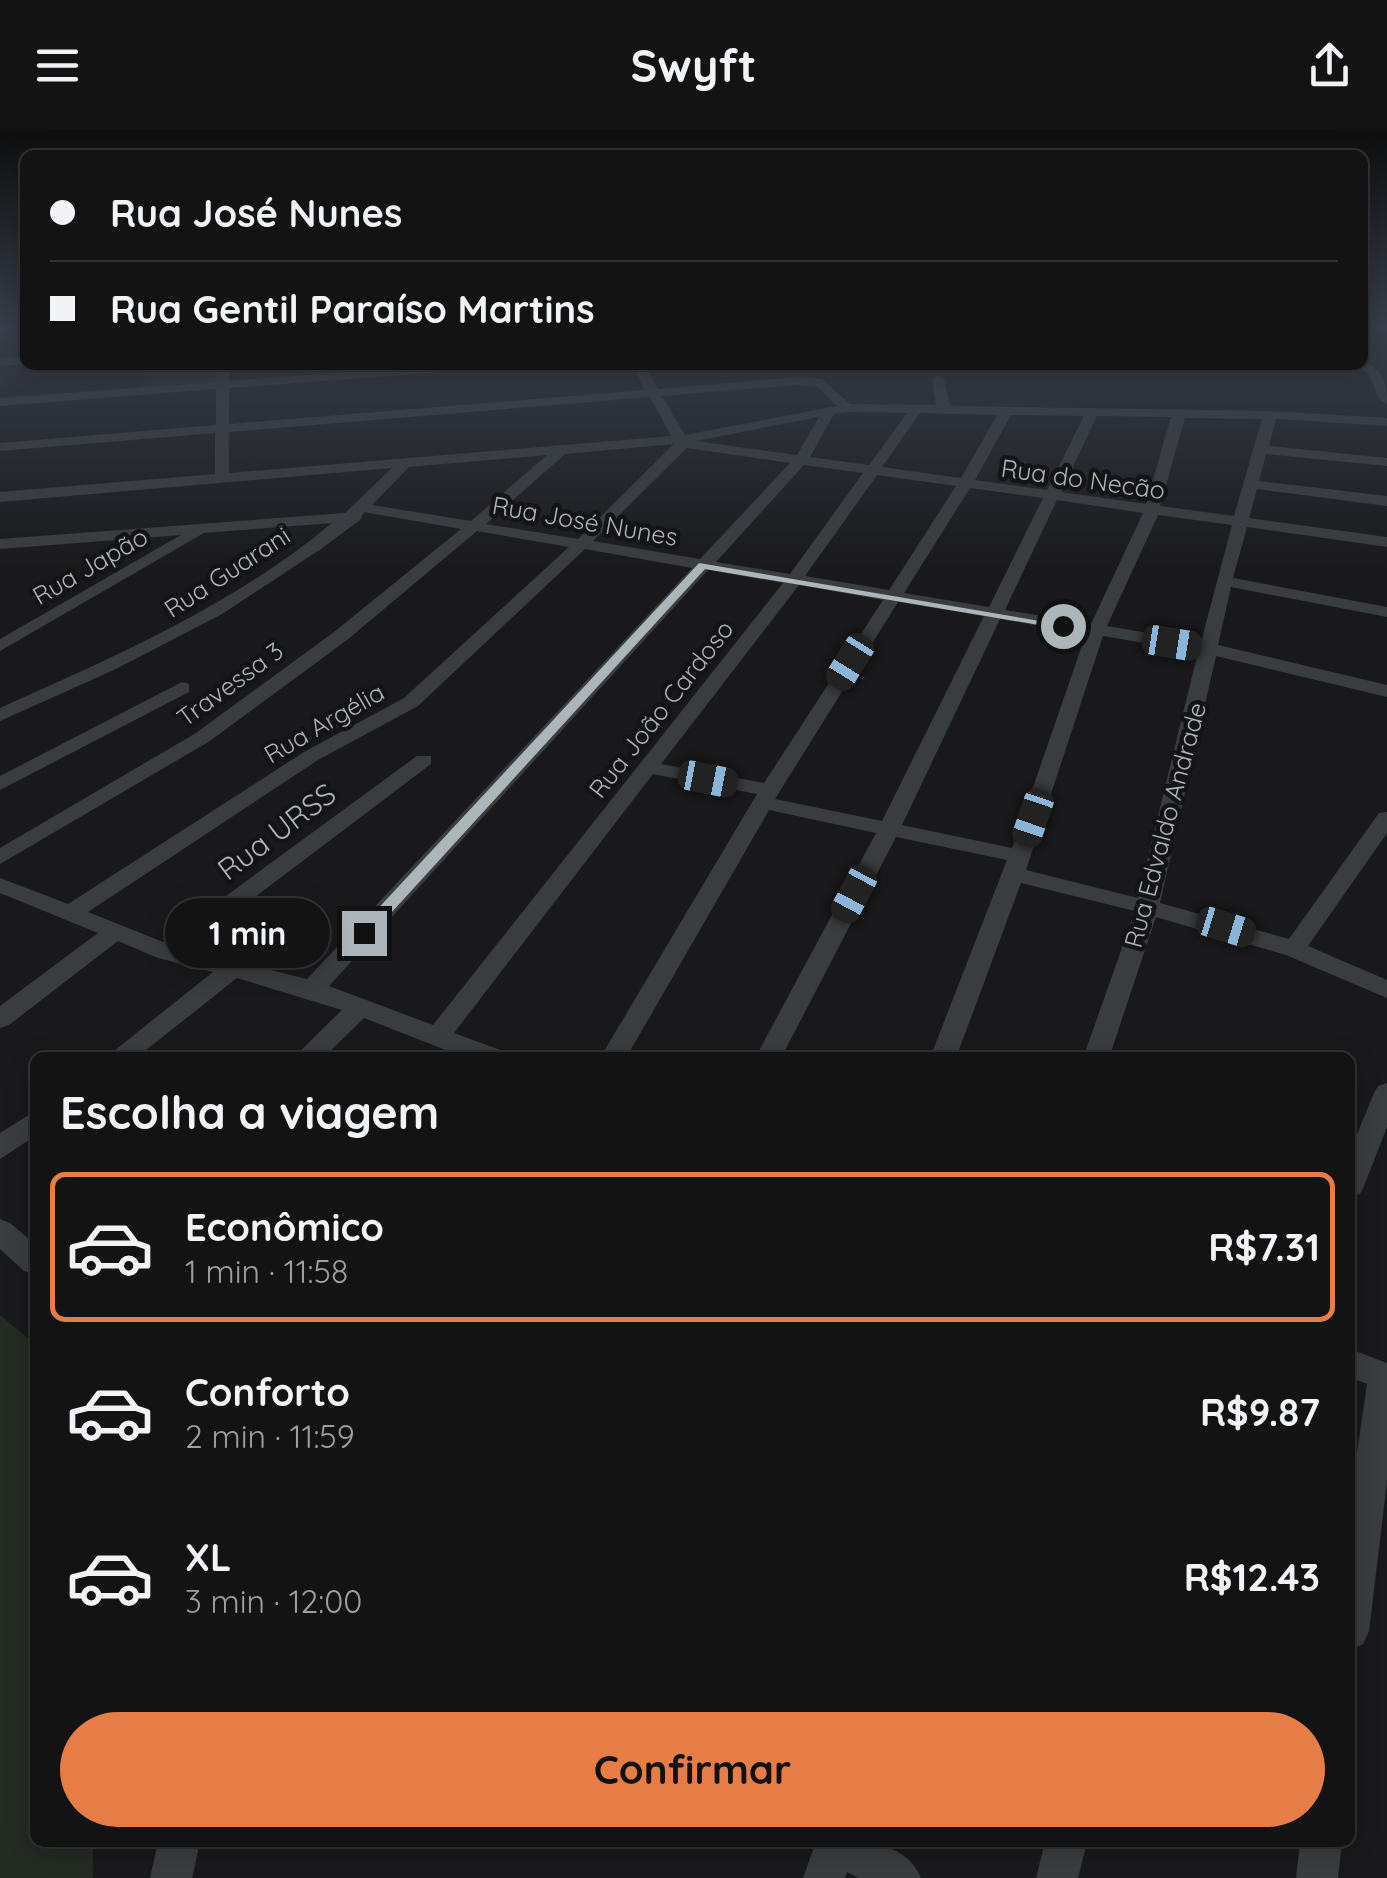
<!DOCTYPE html>
<html lang="pt">
<meta charset="utf-8">
<style>
body{margin:0;font-family:Quicksand,sans-serif;background:#202022;color:#f1f3f6;height:100vh;display:flex;flex-direction:column;font-size:38px;white-space:nowrap}
*{box-sizing:border-box;margin:0}
p{font-size:32px;color:#9d9ea0}
.icon{flex:none;width:55px;height:55px;fill:none;stroke:currentColor;stroke-width:2;stroke-linecap:round;stroke-linejoin:round}
.map{position:relative;flex:1;overflow:hidden}
.drawer{position:absolute;left:30px;top:922px;width:1325px;height:795px;display:flex;flex-direction:column;background:#131314;border-radius:15px;box-shadow:0 5px 25px #0003,0 0 0 2px #323234}
.drawer>*{flex:none}
.guide{position:absolute;left:20px;top:20px;width:1348px;height:220px;border-radius:15px;box-shadow:0 5px 25px #0003,0 0 0 2px #323234;display:grid;align-content:center;height:220px;padding:0 30px;background:#131314}
.end{position:absolute;width:45px;height:45px;margin:-22px;border:12px solid #acb5b9;background:#111;box-shadow:0 0 0 5px #111}
.from{border-radius:50%}
.bubble{position:absolute;height:70px;border-radius:35px;background:#131314;box-shadow:0 5px 25px #0003,0 0 0 2px #323234;font-size:32px;font-weight:700;line-height:70px;text-align:center}
.car{position:absolute;width:30px;height:60px;margin:-30px -15px;border-radius:12px;box-shadow:0 0 8px 2px #0007;background:linear-gradient(#222 24%,#8ab4d8 0 40%,#222 0 76%,#8ab4d8 0 86%,#222 0)}
.guide b{display:flex;align-items:center;gap:35px;height:95px;font-size:38px}
.guide b+b{border-top:2px solid #323234}
.guide i{width:25px;height:25px;background:#f1f3f6}
ul{padding:0;list-style:none}
li{display:flex;align-items:center;gap:30px;height:150px;margin:0 20px 15px;padding:0 10px;border:5px solid transparent;border-radius:15px}
li div{flex:1}
li b{display:block;font-size:38px}
li em{font-style:normal;font-weight:700}
li.on{border-color:#e67c46}
li>.icon{width:90px;height:90px;stroke-width:1.5}
h2{padding:0 30px;font-size:45px;line-height:120px}
.button{display:flex;gap:20px;margin-top:auto;padding:20px 30px}
.button a{flex:1;height:115px;border-radius:60px;background:#e67c46;color:#111;font-size:40px;font-weight:700;line-height:115px;text-align:center}
header{display:flex;justify-content:space-between;align-items:center;height:130px;padding:0 30px;background:#131314;font-size:45px;font-weight:700}
.map>svg:first-child{display:block}
.green{fill:#242b23}
.lines{fill:none;stroke-linecap:round;stroke-linejoin:round}
.street{fill:#3a3d3f;fill-rule:evenodd}
.route{fill:#acb5b9}
.labels{text-anchor:middle;stroke-width:9;stroke-linejoin:round;paint-order:stroke}
.far-street-label{font-size:25px;fill:#acb5b9;stroke:#141416}
.street-label{font-size:30px;fill:#acb5b9;stroke:#141416}
</style>
<header><svg class="icon" aria-label="menu" viewBox="0 0 24 24"><path d="M4 6h16M4 12h16M4 18h16"/></svg>Swyft<svg class="icon" aria-label="share" viewBox="0 0 24 24"><path d="M12 15V3M7 8l5-5 5 5M5 13v7h14v-7"/></svg></header>
<div class="map">
<svg width="1387" height="1748" viewBox="0 0 1387 1748">
<rect width="100%" height="100%" fill="#19191b"/>
<path class="green" d="M 146,235 L 216,235 L 216,253 L 143,259 Z
M 0,1185 L 35,1214 L 35,1712 L 93,1713 L 93,1748 L 0,1748 Z"/>
<g class="lines">
<path class="street" d="M 25,226 L 25,234 L 0,236 L 0,228 Z
M 1362,231 C 1383,239 1387,253 1387,274 L 1380,270 L 1368,243 L 1356,235 L 1362,235 Z
M 217,235 L 229,235 L 229,251 L 434,235 L 489,235 L 483,239 L 229,258 L 229,294 L 645,260 L 632,235 L 644,235 L 658,259 L 797,247 L 822,249 L 850,274 L 936,275 L 932,249 L 938,245 L 944,249 L 950,276 L 1270,281 L 1387,288 L 1387,296 L 1276,289 L 1269,316 L 1387,328 L 1387,336 L 1266,324 L 1259,351 L 1387,366 L 1387,376 L 1257,359 L 1249,388 L 1387,407 L 1387,417 L 1247,397 L 1233,448 L 1387,477 L 1387,487 L 1231,457 L 1218,515 L 1387,555 L 1387,567 L 1216,526 L 1160,773 L 1289,809 L 1379,683 L 1387,682 L 1387,703 L 1308,816 L 1387,850 L 1387,868 L 1286,825 L 1156,787 L 1109,928 L 1083,928 L 1135,781 L 1021,753 L 956,928 L 930,928 L 1007,730 L 896,707 L 781,928 L 755,928 L 876,703 L 769,680 L 626,928 L 600,928 L 757,664 L 653,644 L 454,903 L 503,921 L 507,928 L 466,928 L 364,888 L 323,928 L 293,928 L 342,880 L 237,848 L 136,928 L 105,928 L 213,842 L 158,828 L 118,811 L 9,895 L 0,898 L 0,876 L 98,803 L 0,763 L 0,748 L 68,774 L 304,622 L 404,568 L 569,417 L 477,401 L 347,510 L 210,611 L 0,734 L 0,718 L 196,603 L 334,502 L 461,399 L 364,382 L 360,390 L 321,419 L 222,484 L 116,539 L 0,591 L 0,578 C 116,526 234,475 332,393 L 204,403 L 0,521 L 0,509 L 181,405 L 0,419 L 0,409 L 345,383 L 392,338 L 0,372 L 0,362 L 215,344 L 215,303 L 0,321 L 0,313 L 216,295 L 216,259 L 0,276 L 0,268 L 216,252 ZM 797,255 L 818,257 L 837,276 L 685,305 L 662,266 ZM 650,267 L 671,306 L 229,343 L 229,302 ZM 846,282 L 907,283 L 869,335 L 810,327 L 834,284 ZM 920,283 L 997,285 L 961,348 L 882,337 ZM 1011,285 L 1084,286 L 1047,360 L 975,350 ZM 1097,286 L 1171,287 L 1146,374 L 1061,362 ZM 819,287 L 797,325 L 696,311 ZM 1185,288 L 1262,289 L 1234,386 L 1160,376 ZM 674,314 L 578,409 L 486,394 L 565,324 ZM 687,318 L 790,333 L 700,429 L 593,411 ZM 547,325 L 471,391 L 372,375 L 409,337 ZM 804,335 L 863,343 L 790,444 L 716,432 ZM 877,345 L 956,356 L 889,460 L 805,446 ZM 970,358 L 1043,368 L 989,477 L 904,463 ZM 1057,370 L 1143,383 L 1091,494 L 1005,480 ZM 1158,385 L 1232,395 L 1201,512 L 1107,496 ZM 585,419 L 692,438 L 307,849 L 186,819 L 431,634 L 431,626 L 417,626 L 163,812 L 88,782 L 318,630 L 418,576 ZM 708,440 L 783,453 L 433,895 L 329,856 ZM 799,455 L 883,470 L 764,653 L 661,634 ZM 898,472 L 984,486 L 882,691 L 775,669 ZM 1000,489 L 1086,504 L 1012,718 L 902,695 ZM 1103,506 L 1198,522 L 1138,768 L 1026,740 Z
M 182,552 L 189,554 L 189,562 L 0,660 L 0,646 Z
M 1387,953 L 1387,997 L 1364,1056 L 1360,1064 L 1350,1067 L 1350,1021 L 1374,963 L 1378,956 Z
M 35,981 L 35,1006 L 0,1029 L 0,1003 Z
M 0,1089 L 10,1093 L 35,1114 L 35,1144 L 24,1141 L 0,1119 Z
M 1350,1219 L 1387,1233 L 1387,1352 L 1369,1501 L 1363,1514 L 1350,1520 L 1350,1371 L 1367,1254 L 1350,1247 Z
M 158,1712 L 200,1712 L 192,1748 L 150,1748 Z
M 816,1712 C 854,1712 904,1707 921,1748 L 859,1748 L 847,1742 L 845,1748 L 803,1748 Z
M 1045,1712 L 1087,1712 L 1078,1748 L 1036,1748 Z
M 1300,1712 L 1342,1712 L 1338,1748 L 1296,1748 Z"/>
</g>
<linearGradient id="sky" x2="0" y2="1"><stop stop-color="#0e0e0f"/><stop offset="0.45" stop-color="#383e4a"/><stop offset="1" stop-color="#383e4a" stop-opacity="0"/></linearGradient>
<rect width="1387" height="440" fill="url(#sky)"/>
<path class="route" d="M 699,433 L 1069,496 L 1063,499 L 705,439 L 370,806 L 359,806 L 359,799 Z"/>
<g class="labels">
<g class="far-street-label">
<text transform="translate(1083 349) rotate(8)" y="9">Rua do Necão</text>
<text transform="translate(585 391) rotate(10)" y="9">Rua José Nunes</text>
<text transform="translate(90 436) rotate(-30)" y="9">Rua Japão</text>
<text transform="translate(227 442) rotate(-33)" y="9">Rua Guarani</text>
<text transform="translate(230 554) rotate(-36)" y="9">Travessa 3</text>
<text transform="translate(661 579) rotate(-52)" y="9">Rua João Cardoso</text>
<text transform="translate(324 593) rotate(-30)" y="9">Rua Argélia</text>
<text transform="translate(1165 695) rotate(-75)" y="9">Rua Edvaldo Andrade</text>
</g>
<g class="street-label">
<text transform="translate(277 702) rotate(-37)" y="10">Rua URSS</text>
</g>
</g>
</svg>
<i class="end from" style="left:1063px;top:496px"></i>
<i class="end" style="left:364px;top:803px"></i>
<div class="bubble" style="left:165px;top:768px;width:165px">1 min</div>
<i class="car" style="left:1172px;top:513px;rotate:99deg"></i>
<i class="car" style="left:850px;top:532px;rotate:212deg"></i>
<i class="car" style="left:708px;top:649px;rotate:101deg"></i>
<i class="car" style="left:1033px;top:688px;rotate:199deg"></i>
<i class="car" style="left:854px;top:764px;rotate:208deg"></i>
<i class="car" style="left:1226px;top:797px;rotate:107deg"></i>
<div class="guide">
<b><i class="from"></i>Rua José Nunes</b>
<b><i></i>Rua Gentil Paraíso Martins</b>
</div>
<section class="drawer">
<h2>Escolha a viagem</h2>
<ul>
<li class="on"><svg class="icon" aria-label="car" viewBox="0 0 24 24"><path d="M5 17H2v-5l4-1 3-4h7l3 4 3 1v5h-3M9 17h6M6 11h13"/><circle cx="7" cy="17" r="2"/><circle cx="17" cy="17" r="2"/></svg><div><b>Econômico</b><p>1 min · 11:58</p></div><em>R$7.31</em></li>
<li><svg class="icon" aria-label="car" viewBox="0 0 24 24"><path d="M5 17H2v-5l4-1 3-4h7l3 4 3 1v5h-3M9 17h6M6 11h13"/><circle cx="7" cy="17" r="2"/><circle cx="17" cy="17" r="2"/></svg><div><b>Conforto</b><p>2 min · 11:59</p></div><em>R$9.87</em></li>
<li><svg class="icon" aria-label="car" viewBox="0 0 24 24"><path d="M5 17H2v-5l4-1 3-4h7l3 4 3 1v5h-3M9 17h6M6 11h13"/><circle cx="7" cy="17" r="2"/><circle cx="17" cy="17" r="2"/></svg><div><b>XL</b><p>3 min · 12:00</p></div><em>R$12.43</em></li>
</ul>
<div class="button"><a>Confirmar</a></div>
</section>
</div>
